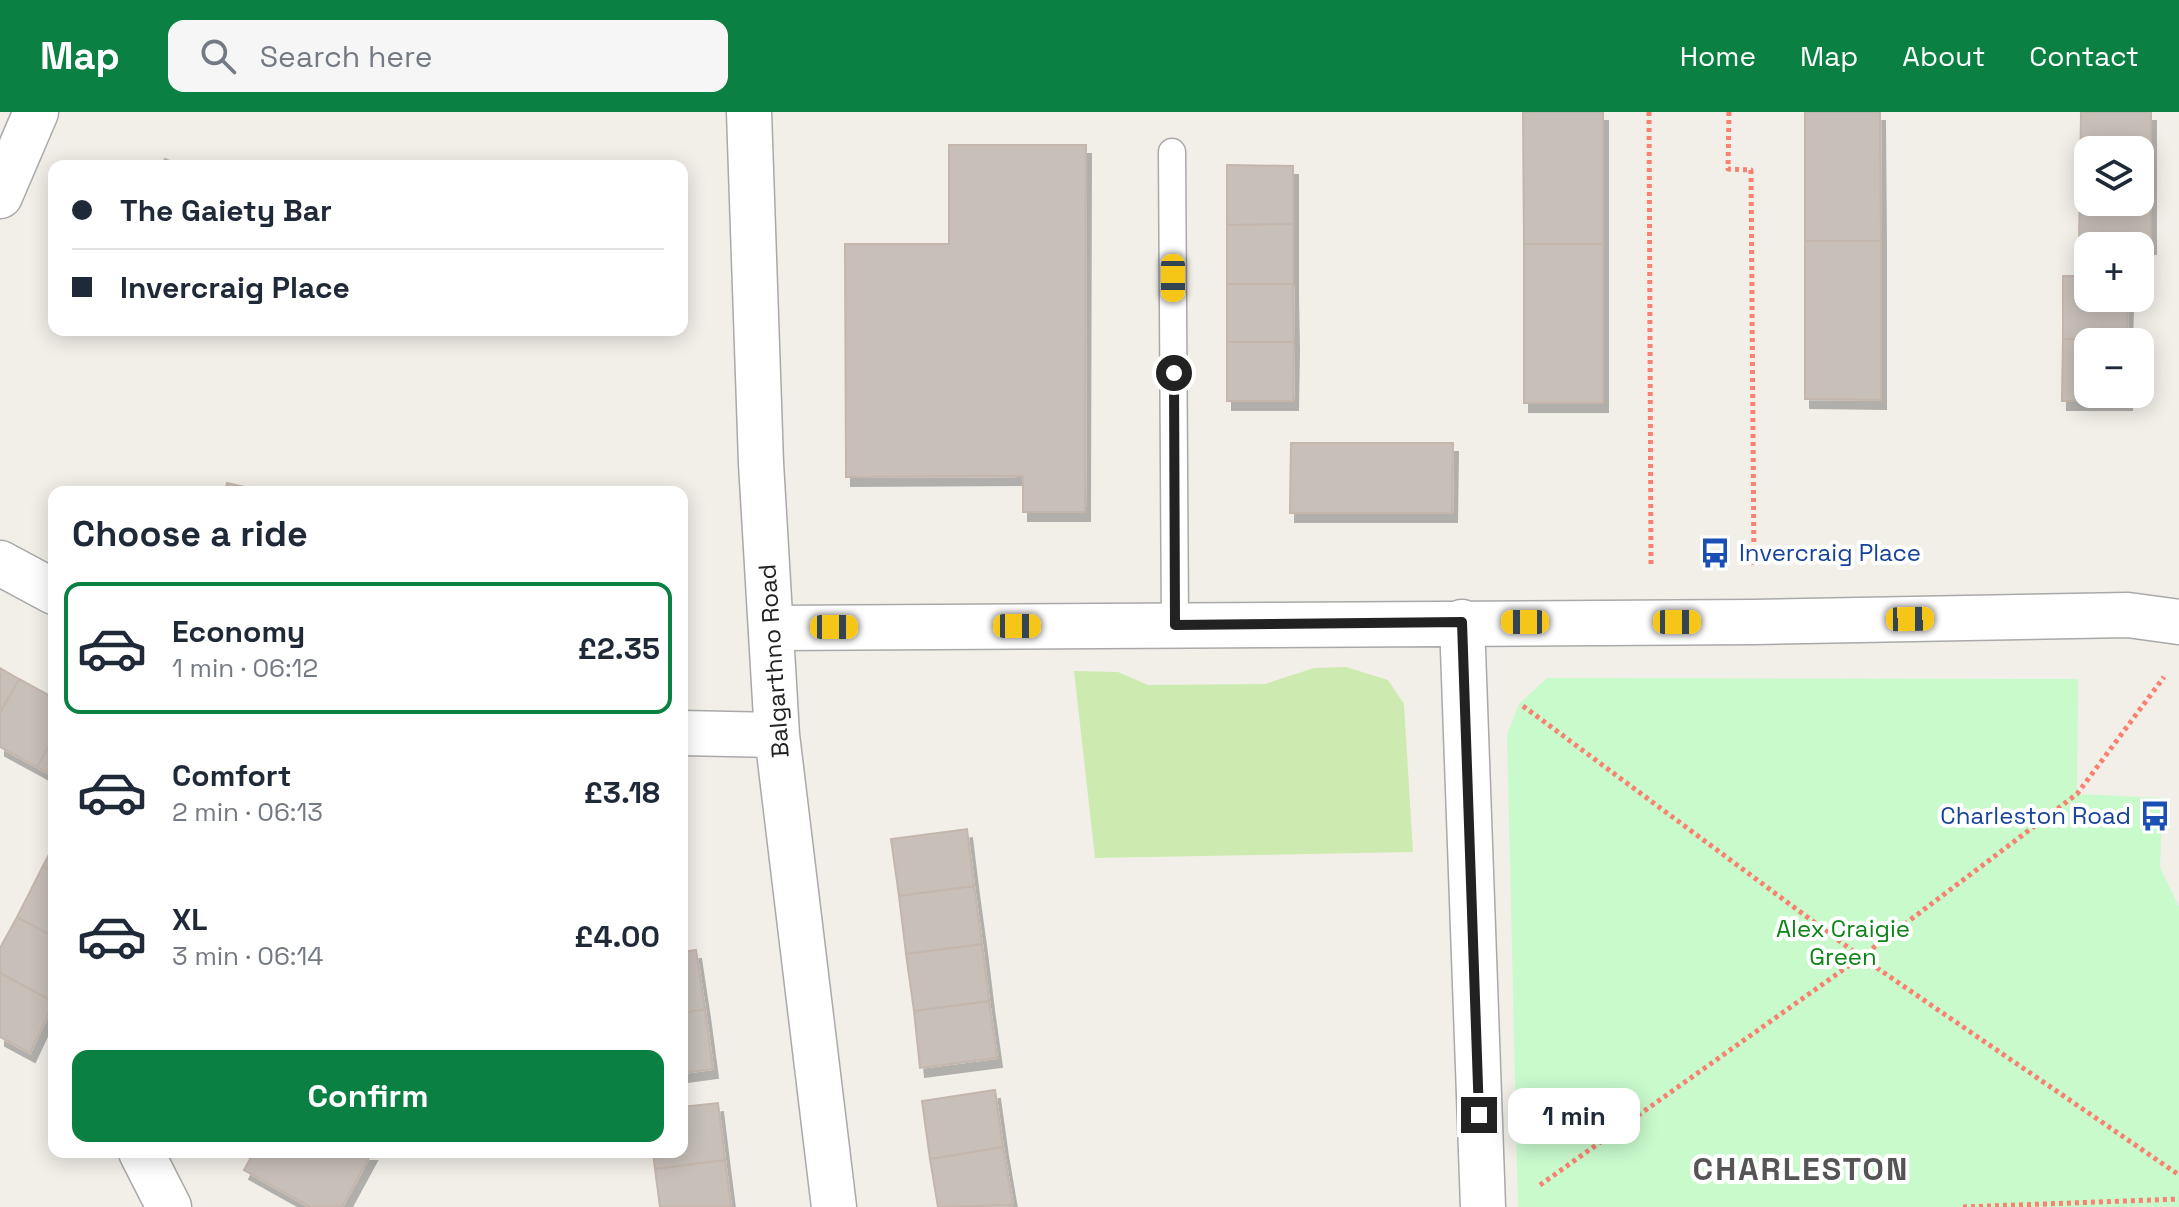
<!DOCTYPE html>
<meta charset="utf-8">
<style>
body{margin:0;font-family:"Space Grotesk",sans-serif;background:#f6f6f7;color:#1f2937;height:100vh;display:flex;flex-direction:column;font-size:30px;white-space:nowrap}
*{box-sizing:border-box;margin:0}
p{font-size:26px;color:#747a83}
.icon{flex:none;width:44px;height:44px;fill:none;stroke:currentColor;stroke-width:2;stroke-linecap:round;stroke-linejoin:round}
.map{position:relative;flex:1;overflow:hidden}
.sheet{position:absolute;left:48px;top:374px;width:640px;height:672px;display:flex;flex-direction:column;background:#fff;border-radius:16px;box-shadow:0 4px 20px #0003}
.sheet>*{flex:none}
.top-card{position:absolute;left:48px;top:48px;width:640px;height:176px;border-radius:16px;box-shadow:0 4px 20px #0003;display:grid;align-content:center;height:176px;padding:0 24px;background:#fff}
.tools{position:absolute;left:2074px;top:24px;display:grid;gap:16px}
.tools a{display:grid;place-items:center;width:80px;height:80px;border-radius:16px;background:#fff;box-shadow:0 4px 20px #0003;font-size:40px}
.end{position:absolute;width:36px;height:36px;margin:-18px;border:10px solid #222;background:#fff;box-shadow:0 0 0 4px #fff}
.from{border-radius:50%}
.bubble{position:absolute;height:56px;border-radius:16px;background:#fff;box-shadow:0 4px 20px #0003;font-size:26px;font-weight:600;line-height:56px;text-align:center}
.car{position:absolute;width:24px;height:48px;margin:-24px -12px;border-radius:10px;box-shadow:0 0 6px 2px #0007;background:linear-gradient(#f5c518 24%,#345 0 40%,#f5c518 0 76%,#345 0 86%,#f5c518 0)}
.top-card b{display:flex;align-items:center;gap:28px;height:76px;font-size:30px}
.top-card b+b{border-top:2px solid #e0e1e3}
.top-card i{width:20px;height:20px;background:#1f2937}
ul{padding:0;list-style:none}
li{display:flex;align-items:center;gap:24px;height:132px;margin:0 16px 12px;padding:0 8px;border:4px solid transparent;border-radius:16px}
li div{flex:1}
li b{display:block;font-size:30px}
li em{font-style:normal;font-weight:600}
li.current{border-color:#0b8043}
li>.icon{width:72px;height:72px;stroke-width:1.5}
h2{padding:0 24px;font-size:36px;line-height:96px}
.action{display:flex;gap:16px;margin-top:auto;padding:16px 24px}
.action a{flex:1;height:92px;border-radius:16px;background:#0b8043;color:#fff;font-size:32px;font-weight:600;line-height:92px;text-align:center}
header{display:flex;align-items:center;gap:48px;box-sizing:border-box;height:112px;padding:0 40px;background:#0b8043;color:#fff}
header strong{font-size:38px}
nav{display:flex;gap:44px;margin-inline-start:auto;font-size:28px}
.search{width:560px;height:72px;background:#f6f6f7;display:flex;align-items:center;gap:20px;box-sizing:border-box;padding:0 28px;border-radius:16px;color:#747a83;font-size:30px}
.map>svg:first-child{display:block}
.grass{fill:#cdebb0}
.park{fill:#c8facc}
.building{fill:#c7bfb8;stroke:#c4b6ab;stroke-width:2;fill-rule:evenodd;filter:url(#shadow)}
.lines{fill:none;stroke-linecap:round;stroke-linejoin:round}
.service-casing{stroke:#a9a9a9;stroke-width:29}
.minor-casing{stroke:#a9a9a9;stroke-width:47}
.path{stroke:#fa8072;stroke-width:5;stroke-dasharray:4 4;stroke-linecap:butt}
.service{stroke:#fff;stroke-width:26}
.minor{stroke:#fff;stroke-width:44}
.route{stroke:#222;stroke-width:10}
.labels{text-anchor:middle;stroke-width:8;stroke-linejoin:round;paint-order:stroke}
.transit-label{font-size:24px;fill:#164399;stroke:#fff;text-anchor:start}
.street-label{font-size:24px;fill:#222;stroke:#fff}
.park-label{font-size:24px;fill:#0c8416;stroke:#fff}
.district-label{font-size:32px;font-weight:bold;letter-spacing:2px;fill:#555;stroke:#fff}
</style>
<header>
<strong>Map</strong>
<div class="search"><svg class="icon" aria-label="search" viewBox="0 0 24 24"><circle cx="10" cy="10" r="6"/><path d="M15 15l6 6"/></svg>Search here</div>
<nav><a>Home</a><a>Map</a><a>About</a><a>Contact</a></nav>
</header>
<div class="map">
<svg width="2179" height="1095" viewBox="0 0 2179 1095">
<defs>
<filter id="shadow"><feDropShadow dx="5" dy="9" stdDeviation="0" flood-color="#0004"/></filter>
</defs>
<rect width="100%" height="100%" fill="#f2efe9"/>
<path class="grass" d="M 1346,555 L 1388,568 L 1404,592 L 1413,740 L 1095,746 L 1074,559 L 1118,560 L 1148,573 L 1265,572 L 1314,556 Z"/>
<path class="park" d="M 1547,566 L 2078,567 L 2077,682 L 2163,686 L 2160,755 L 2179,795 L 2179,1095 L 1518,1095 L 1507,623 L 1519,592 Z"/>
<path class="building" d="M 1523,0 L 1603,0 L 1603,132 L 1524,132 Z
M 1805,0 L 1880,0 L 1881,129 L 1805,129 Z
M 2081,0 L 2151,0 L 2151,133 L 2079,132 ZM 2088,38 L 2140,38 L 2140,90 L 2088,90 Z
M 949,33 L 1086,33 L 1085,400 L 1023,400 L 1023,364 L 846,365 L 845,132 L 949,132 Z
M 165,47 L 181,54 L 161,54 Z
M 1227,53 L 1293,54 L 1293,112 L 1227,113 Z
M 1293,112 L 1293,172 L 1227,172 L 1227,113 Z
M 1805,129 L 1881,129 L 1881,288 L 1805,287 Z
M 1524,132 L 1603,132 L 1603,291 L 1524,291 Z
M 2063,164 L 2088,164 L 2088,186 L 2128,186 L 2127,227 L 2063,227 Z
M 1227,172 L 1293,172 L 1294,230 L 1227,230 Z
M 2063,227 L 2127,227 L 2127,230 L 2088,230 L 2088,282 L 2127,282 L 2127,289 L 2062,289 Z
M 1227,230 L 1294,230 L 1293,289 L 1227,289 Z
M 1291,331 L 1453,331 L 1452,401 L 1290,401 Z
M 227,371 L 267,380 L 225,380 Z
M 0,556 L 19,567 L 0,601 Z
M 19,567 L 54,586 L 54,625 L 37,655 L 0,635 L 0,601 Z
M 54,625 L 54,665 L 37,655 Z
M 967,717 L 974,774 L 899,784 L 891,727 Z
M 54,733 L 54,761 L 43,754 Z
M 43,754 L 54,761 L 54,825 L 17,805 Z
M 974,774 L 982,832 L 906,842 L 899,784 Z
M 17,805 L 54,825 L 54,890 L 0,861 L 0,836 Z
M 982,832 L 989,889 L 914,899 L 906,842 Z
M 696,838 L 705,897 L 682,901 L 682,840 Z
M 0,861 L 54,890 L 30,941 L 0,925 Z
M 989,889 L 997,946 L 920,956 L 914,899 Z
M 705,897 L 713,957 L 682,961 L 682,901 Z
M 995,978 L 1003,1035 L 930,1047 L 922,989 Z
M 718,991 L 725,1048 L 655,1057 L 653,1040 L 682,1040 L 682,995 Z
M 1003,1035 L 1013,1093 L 938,1095 L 930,1047 Z
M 254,1040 L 372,1040 L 342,1095 L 310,1095 L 244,1058 Z
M 725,1048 L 731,1095 L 660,1095 L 655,1057 Z"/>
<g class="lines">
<g class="service-casing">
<path id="service" d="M 1172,40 L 1175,513"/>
</g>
<g class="minor-casing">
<path id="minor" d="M 749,0 L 761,351 L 777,623 L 834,1095
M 0,84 L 36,0
M 0,451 L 54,480
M 1462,510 L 1483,1095
M 773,516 L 1754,510 L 2128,503 L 2179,510
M 682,621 L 777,623
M 141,1040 L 169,1095"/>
</g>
<path class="path" d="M 1649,0 L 1651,455
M 1729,0 L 1728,57 L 1751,58 L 1754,453
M 1523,594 L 1861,845 L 2179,1063
M 1540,1073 L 1861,845 L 2077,682 L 2164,565
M 1963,1095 L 2179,1087"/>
<use href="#service" class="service"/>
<use href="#minor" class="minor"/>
</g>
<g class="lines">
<path class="route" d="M 1174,261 L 1175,513 L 1462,510 L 1479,1003"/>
</g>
<defs>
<g id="bus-bare" transform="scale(2.4)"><path d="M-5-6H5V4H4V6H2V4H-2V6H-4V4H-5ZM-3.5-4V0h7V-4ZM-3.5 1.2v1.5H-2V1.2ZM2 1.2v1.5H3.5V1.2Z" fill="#1a4fb4" stroke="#fff" stroke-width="2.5" paint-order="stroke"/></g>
</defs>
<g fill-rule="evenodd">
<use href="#bus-bare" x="1715" y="441"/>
<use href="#bus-bare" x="2155" y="704"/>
</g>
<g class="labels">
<g class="transit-label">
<text x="1739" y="449">Invercraig Place</text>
<text x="2131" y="712" text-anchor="end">Charleston Road</text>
</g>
<g class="street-label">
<text transform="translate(774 549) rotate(-94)" y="8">Balgarthno Road</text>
</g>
<g class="park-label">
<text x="1843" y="825">Alex Craigie<tspan x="1843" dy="28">Green</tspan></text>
</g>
<g class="district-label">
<text x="1801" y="1068">CHARLESTON</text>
</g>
</g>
</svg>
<div class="tools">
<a><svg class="icon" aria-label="layers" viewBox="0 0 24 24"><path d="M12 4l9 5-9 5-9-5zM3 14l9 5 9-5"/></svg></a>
<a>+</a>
<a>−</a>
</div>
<i class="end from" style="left:1174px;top:261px"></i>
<i class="end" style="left:1479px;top:1003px"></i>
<div class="bubble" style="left:1508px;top:976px;width:132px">1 min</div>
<i class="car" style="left:1173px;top:166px;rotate:180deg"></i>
<i class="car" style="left:1910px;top:507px;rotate:89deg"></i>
<i class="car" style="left:1525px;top:510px;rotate:270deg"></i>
<i class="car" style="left:1677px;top:510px;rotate:90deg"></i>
<i class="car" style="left:1017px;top:514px;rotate:90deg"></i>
<i class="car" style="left:834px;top:515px;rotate:90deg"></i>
<div class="top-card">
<b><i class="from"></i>The Gaiety Bar</b>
<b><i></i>Invercraig Place</b>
</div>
<section class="sheet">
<h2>Choose a ride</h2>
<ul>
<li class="current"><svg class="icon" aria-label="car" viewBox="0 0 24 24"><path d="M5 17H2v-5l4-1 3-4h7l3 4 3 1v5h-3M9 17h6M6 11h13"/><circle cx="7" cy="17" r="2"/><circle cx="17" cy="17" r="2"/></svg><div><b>Economy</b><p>1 min · 06:12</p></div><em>£2.35</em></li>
<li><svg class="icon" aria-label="car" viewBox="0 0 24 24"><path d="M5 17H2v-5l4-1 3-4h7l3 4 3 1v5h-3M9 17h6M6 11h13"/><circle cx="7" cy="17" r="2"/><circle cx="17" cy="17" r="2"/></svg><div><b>Comfort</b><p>2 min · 06:13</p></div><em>£3.18</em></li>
<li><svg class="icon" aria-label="car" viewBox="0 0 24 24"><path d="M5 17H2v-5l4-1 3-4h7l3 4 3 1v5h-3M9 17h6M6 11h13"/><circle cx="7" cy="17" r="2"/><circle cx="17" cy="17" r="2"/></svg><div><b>XL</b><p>3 min · 06:14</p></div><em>£4.00</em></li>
</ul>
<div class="action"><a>Confirm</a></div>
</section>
</div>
